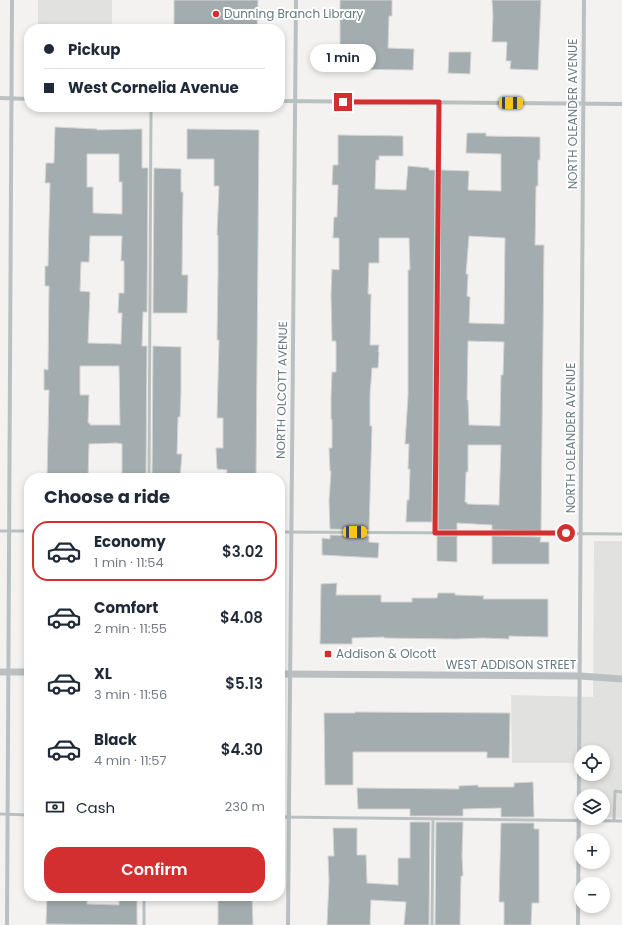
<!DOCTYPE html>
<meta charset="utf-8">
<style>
body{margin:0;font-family:Poppins,sans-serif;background:#f2f2f3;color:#1f2937;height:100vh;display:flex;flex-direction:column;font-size:15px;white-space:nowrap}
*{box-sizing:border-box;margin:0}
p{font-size:13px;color:#747a83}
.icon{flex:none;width:22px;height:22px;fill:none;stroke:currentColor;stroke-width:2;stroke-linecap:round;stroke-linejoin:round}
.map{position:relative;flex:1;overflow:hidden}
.drawer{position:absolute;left:24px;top:473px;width:261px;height:428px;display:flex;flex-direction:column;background:#fff;border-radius:16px;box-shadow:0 2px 6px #0003}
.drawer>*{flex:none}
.banner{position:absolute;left:24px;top:24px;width:261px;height:88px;border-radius:16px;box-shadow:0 2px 6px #0003;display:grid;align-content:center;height:88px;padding:0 20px;background:#fff}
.tools{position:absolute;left:574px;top:745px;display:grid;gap:8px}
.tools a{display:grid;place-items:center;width:36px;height:36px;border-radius:50%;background:#fff;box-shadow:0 2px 6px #0003;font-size:20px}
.end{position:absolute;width:18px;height:18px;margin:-9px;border:5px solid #d42f30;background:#fff;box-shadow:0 0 0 2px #fff}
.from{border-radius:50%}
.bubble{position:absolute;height:28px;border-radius:14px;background:#fff;box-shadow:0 2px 6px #0003;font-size:13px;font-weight:600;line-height:28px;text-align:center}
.car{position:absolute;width:12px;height:24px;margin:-12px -6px;border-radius:5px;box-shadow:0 0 3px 1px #0007;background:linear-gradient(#f5c518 24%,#345 0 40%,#f5c518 0 76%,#345 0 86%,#f5c518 0)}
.banner b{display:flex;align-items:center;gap:14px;height:38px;font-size:15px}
.banner b+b{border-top:1px solid #e0e1e3}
.banner i{width:10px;height:10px;background:#1f2937}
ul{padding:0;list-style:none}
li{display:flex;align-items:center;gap:12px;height:60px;margin:0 8px 6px;padding:0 12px;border:2px solid transparent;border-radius:16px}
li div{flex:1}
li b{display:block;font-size:15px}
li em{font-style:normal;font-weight:600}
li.current{border-color:#d42f30}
li>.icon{width:36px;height:36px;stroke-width:1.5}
h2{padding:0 20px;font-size:18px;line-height:48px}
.pay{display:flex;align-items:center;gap:10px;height:44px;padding:0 20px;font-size:15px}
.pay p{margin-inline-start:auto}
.button{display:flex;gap:8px;margin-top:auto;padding:8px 20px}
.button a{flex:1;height:46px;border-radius:16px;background:#d42f30;color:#fff;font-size:16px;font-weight:600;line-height:46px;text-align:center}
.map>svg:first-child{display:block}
.built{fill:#e1e2e0}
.building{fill:#a3acae;stroke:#d4d4d2;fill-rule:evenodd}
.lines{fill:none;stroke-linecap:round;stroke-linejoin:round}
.service{stroke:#bac0c1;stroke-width:3}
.minor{stroke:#bac0c1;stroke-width:4}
.tertiary{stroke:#bac0c1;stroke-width:7}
.route{stroke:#d42f30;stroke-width:5}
.poi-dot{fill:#d42f30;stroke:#fff;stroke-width:1.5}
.labels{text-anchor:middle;stroke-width:4;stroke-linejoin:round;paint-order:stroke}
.poi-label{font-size:12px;fill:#65797e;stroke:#fff;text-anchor:start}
.street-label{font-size:12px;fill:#65797e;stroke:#fff}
</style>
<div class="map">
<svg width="622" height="925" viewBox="0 0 622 925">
<rect width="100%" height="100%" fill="#f3f2f0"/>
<path class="built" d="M 38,0 L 112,0 L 112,29 L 38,29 Z
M 594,541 L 622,541 L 622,818 L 603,817 L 603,796 L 581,796 L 581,774 L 603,774 L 603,752 L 581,752 L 581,763 L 512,763 L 511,695 L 593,697 Z"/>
<path class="building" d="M 174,0 L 258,0 L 257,29 L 174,29 Z
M 340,0 L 392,0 L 392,16 L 389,16 L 388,48 L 414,49 L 413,70 L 340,69 Z
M 492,0 L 541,0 L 538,70 L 510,69 L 511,61 L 506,61 L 507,42 L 492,42 L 493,16 Z
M 449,52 L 471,52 L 470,74 L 448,73 Z
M 55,127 L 97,129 L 97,130 L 142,129 L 142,168 L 148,168 L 147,312 L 143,312 L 142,346 L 147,346 L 146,478 L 122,478 L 122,444 L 117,443 L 89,444 L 88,478 L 47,478 L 49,390 L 44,390 L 44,369 L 48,370 L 49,286 L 45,286 L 45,266 L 48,266 L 50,183 L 45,183 L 46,163 L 54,163 ZM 87,154 L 119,154 L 119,182 L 122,182 L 122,214 L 93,213 L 93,187 L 87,187 ZM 90,236 L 122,236 L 121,261 L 124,261 L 124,293 L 119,293 L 118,313 L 122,313 L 121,344 L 88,343 L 90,292 L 80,291 L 81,262 L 89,262 ZM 80,366 L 119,366 L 120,425 L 90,425 L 90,423 L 88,423 L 89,395 L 80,395 Z
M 187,129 L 259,130 L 256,478 L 226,478 L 227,470 L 217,469 L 216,448 L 223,448 L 223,418 L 217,418 L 219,340 L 217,340 L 218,275 L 218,235 L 217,235 L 219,186 L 214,186 L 214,159 L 187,159 Z
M 467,133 L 486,133 L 486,136 L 540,137 L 540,160 L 538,160 L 538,186 L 536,186 L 535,245 L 544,245 L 541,531 L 492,530 L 492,525 L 457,523 L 457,530 L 438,530 L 441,170 L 469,171 L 468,190 L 501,191 L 501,154 L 466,153 ZM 469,236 L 505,238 L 504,324 L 469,323 L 470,297 L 467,296 L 468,274 L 466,274 ZM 468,341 L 504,342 L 503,375 L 501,375 L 500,426 L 469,425 L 468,400 L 467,400 ZM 468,445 L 501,445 L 499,505 L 467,504 L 467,502 L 465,502 L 466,472 L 468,472 Z
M 338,135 L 403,136 L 403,156 L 379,156 L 379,160 L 376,160 L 375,189 L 406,190 L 408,166 L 429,168 L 429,170 L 435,170 L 432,522 L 406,522 L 407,500 L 409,500 L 410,469 L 408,469 L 409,444 L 405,444 L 408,396 L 408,270 L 410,270 L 409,238 L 379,238 L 379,263 L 369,263 L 368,294 L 371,294 L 370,345 L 379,345 L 378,352 L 379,352 L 378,368 L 372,368 L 370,394 L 370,426 L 372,426 L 369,530 L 330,529 L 329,501 L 331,471 L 330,471 L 329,448 L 332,448 L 332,419 L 331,419 L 331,397 L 332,372 L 336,372 L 336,341 L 332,341 L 331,294 L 332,269 L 339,270 L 339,238 L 333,238 L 334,217 L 337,217 L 338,185 L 332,185 L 333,165 L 338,165 Z
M 154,168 L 181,169 L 181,192 L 183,192 L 182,275 L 188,275 L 187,313 L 153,313 Z
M 153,346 L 181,347 L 181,392 L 180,417 L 178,417 L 177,454 L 182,454 L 180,478 L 152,478 Z
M 330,535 L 369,536 L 369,542 L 379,543 L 378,558 L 322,555 L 322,538 L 330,539 Z
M 437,536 L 457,536 L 457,562 L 437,561 Z
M 492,536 L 541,537 L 540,542 L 549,542 L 549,564 L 492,564 Z
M 337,583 L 336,595 L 381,595 L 381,602 L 412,602 L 412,598 L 437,598 L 438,593 L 455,593 L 455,595 L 484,596 L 483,599 L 548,599 L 548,637 L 509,636 L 509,639 L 483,638 L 456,639 L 384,638 L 384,637 L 352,638 L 352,644 L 320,644 L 321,584 Z
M 355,712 L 510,713 L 509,758 L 487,758 L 487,752 L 353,752 L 353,785 L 325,785 L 324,713 L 355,713 Z
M 533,782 L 534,817 L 501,817 L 501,808 L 463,809 L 463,816 L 410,816 L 410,809 L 358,809 L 357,788 L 459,789 L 459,786 L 478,785 L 478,787 L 514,787 L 514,783 Z
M 410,822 L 430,822 L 429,925 L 404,925 L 406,902 L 371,900 L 370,925 L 327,925 L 329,881 L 328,856 L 334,856 L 333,828 L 357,828 L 357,855 L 366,855 L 367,883 L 398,885 L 398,858 L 410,858 Z
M 436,822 L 463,822 L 462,856 L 463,876 L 461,876 L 460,925 L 435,925 Z
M 501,823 L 534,823 L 534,829 L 539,829 L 539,903 L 532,903 L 531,925 L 504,925 L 504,902 L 499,902 Z
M 47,896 L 87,896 L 87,904 L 119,905 L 119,896 L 137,896 L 137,925 L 46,924 Z
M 218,896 L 252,896 L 253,925 L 218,925 Z"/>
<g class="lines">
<path class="service" d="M 149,478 L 151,107
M 0,531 L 29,531
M 280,532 L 622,534
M 435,533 L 439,102
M 0,814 L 29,815
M 280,817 L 622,821
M 614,821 L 615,791 L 622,792
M 144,925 L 144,896
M 432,925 L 433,819"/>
<path class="minor" d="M 0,98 L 29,99
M 280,101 L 622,104
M 7,925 L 12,0
M 288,925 L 296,0
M 578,925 L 584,0"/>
<path class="tertiary" d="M 0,672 L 29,672
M 280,674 L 580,676 L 622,679"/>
</g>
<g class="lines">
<path class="route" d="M 343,102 L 439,102 L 435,533 L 566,533"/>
</g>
<g class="poi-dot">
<circle cx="216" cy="14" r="4"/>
<rect x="324" y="650" width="8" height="8" rx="2"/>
</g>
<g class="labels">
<g class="poi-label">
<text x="224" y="18">Dunning Branch Library</text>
<text x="336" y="658">Addison &amp; Olcott</text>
</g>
<g class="street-label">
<text transform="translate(573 114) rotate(-90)" y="4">NORTH OLEANDER AVENUE</text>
<text transform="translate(282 390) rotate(-89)" y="4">NORTH OLCOTT AVENUE</text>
<text transform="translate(571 438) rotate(-90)" y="4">NORTH OLEANDER AVENUE</text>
<text x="511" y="669">WEST ADDISON STREET</text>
</g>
</g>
</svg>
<div class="tools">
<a><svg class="icon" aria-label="locate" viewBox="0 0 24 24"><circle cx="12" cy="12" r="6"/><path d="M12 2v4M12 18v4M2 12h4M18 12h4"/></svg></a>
<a><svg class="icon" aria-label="layers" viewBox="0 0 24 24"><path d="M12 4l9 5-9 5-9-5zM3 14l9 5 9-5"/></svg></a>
<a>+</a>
<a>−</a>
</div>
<i class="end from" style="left:566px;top:533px"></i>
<i class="end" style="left:343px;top:102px"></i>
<div class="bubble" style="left:310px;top:44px;width:66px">1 min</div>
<i class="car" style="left:511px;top:103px;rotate:90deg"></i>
<i class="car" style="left:355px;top:532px;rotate:90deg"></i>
<div class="banner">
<b><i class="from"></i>Pickup</b>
<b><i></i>West Cornelia Avenue</b>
</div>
<section class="drawer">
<h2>Choose a ride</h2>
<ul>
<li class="current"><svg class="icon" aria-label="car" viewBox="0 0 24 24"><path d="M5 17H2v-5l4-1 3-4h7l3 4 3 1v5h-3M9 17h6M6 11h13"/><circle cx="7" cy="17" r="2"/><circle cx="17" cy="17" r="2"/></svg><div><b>Economy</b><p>1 min · 11:54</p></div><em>$3.02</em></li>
<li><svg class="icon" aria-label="car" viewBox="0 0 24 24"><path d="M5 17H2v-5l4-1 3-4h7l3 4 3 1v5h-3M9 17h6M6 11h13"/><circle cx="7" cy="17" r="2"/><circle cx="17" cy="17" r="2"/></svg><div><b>Comfort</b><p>2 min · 11:55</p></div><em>$4.08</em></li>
<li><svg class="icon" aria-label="car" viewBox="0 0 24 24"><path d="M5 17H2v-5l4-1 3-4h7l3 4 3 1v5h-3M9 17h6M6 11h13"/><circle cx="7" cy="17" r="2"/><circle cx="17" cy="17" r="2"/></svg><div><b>XL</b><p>3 min · 11:56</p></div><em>$5.13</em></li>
<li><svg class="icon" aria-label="car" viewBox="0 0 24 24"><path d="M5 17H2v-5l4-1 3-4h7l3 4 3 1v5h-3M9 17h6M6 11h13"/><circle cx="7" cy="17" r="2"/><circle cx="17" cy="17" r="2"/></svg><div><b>Black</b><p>4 min · 11:57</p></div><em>$4.30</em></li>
</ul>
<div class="pay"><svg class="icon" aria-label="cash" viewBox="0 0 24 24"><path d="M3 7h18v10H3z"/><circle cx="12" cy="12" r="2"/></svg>Cash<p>230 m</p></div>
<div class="button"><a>Confirm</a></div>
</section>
</div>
